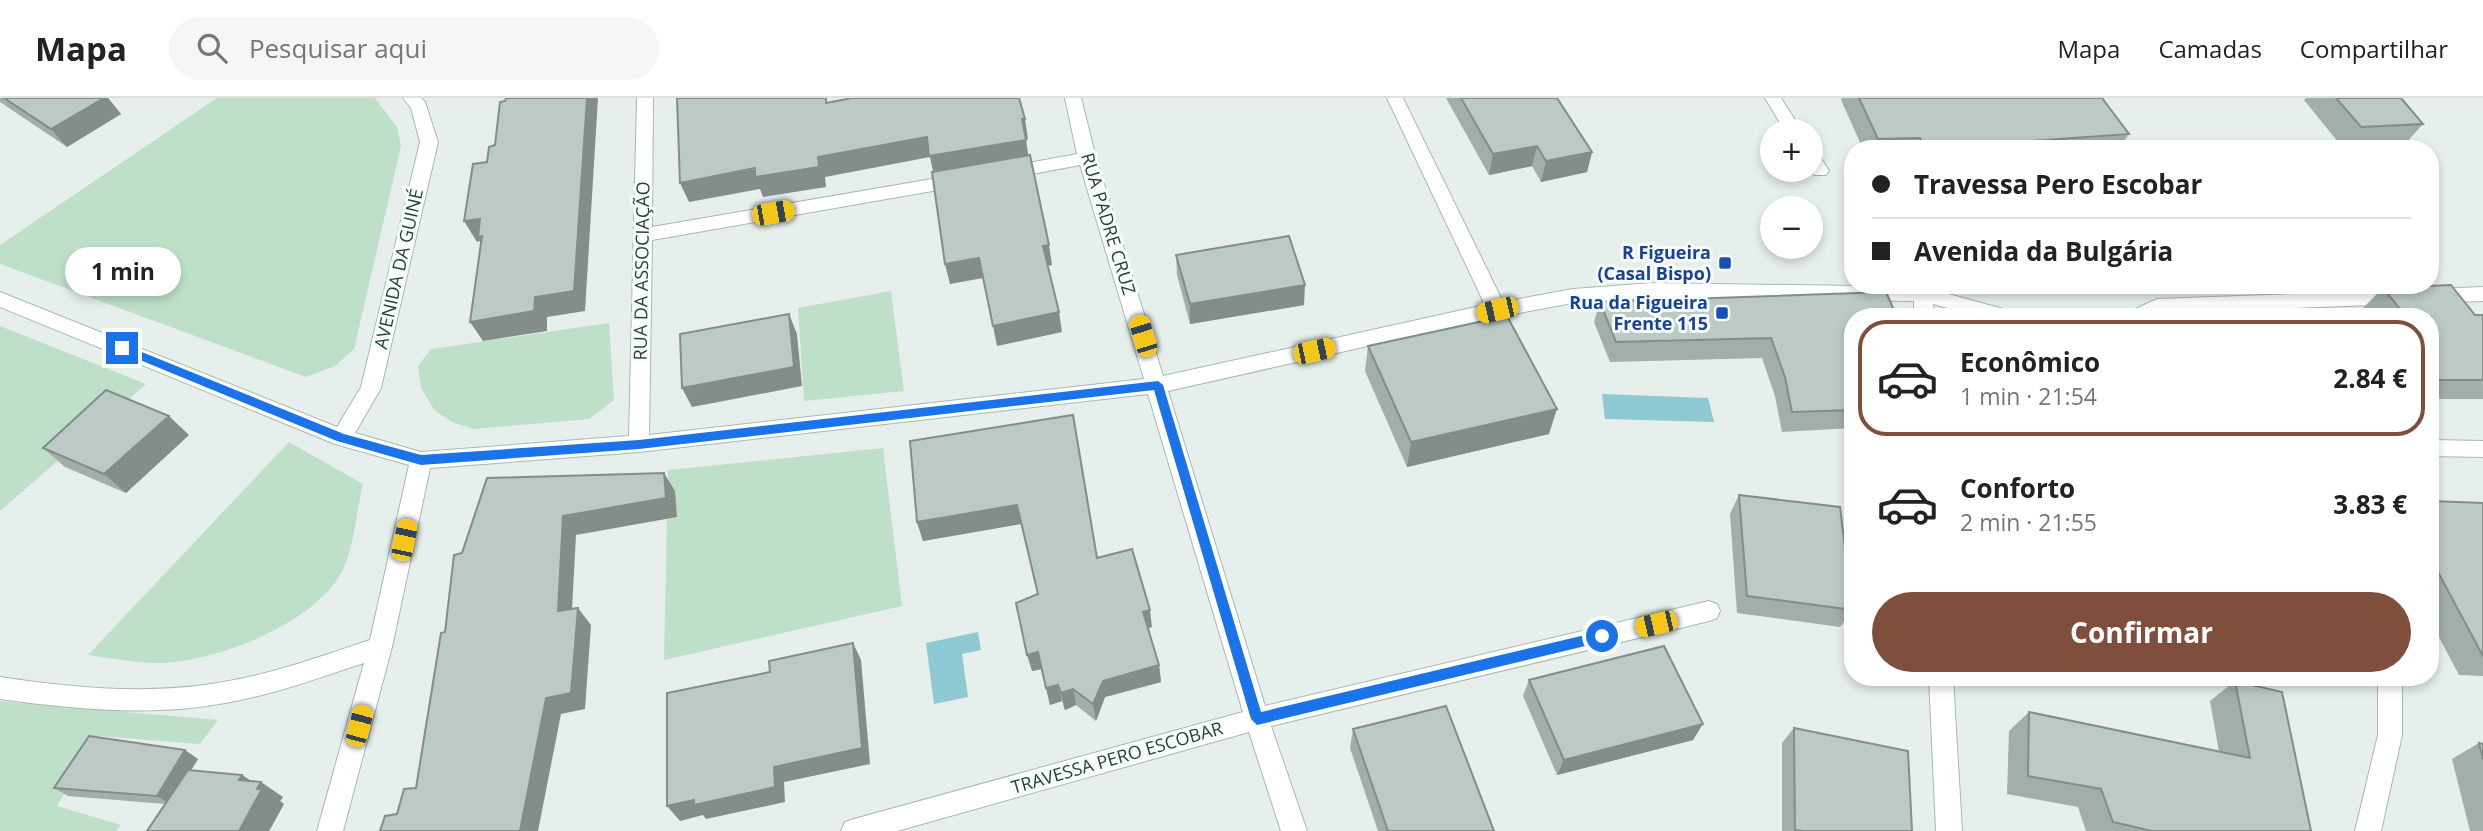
<!DOCTYPE html>
<html lang="pt">
<meta charset="utf-8">
<style>
body{margin:0;font-family:"Open Sans",sans-serif;background:#f6f6f6;color:#222;height:100vh;display:flex;flex-direction:column;font-size:26px;white-space:nowrap}
*{box-sizing:border-box;margin:0}
p{font-size:23px;color:#767676}
.icon{flex:none;width:38px;height:38px;fill:none;stroke:currentColor;stroke-width:2;stroke-linecap:round;stroke-linejoin:round}
.map{position:relative;flex:1;overflow:hidden}
.sheet{position:absolute;left:1844px;top:210px;width:595px;height:378px;display:flex;flex-direction:column;background:#fff;border-radius:28px;box-shadow:0 4px 10px #0003}
.sheet>*{flex:none}
.banner{position:absolute;left:1844px;top:42px;width:595px;height:154px;border-radius:28px;box-shadow:0 4px 10px #0003;display:grid;align-content:center;height:154px;padding:0 28px;background:#fff}
.fabs{position:absolute;left:1760px;top:21px;display:grid;gap:14px}
.fabs a{display:grid;place-items:center;width:63px;height:63px;border-radius:50%;background:#fff;box-shadow:0 4px 10px #0003;font-size:35px}
.end{position:absolute;width:32px;height:32px;margin:-16px;border:9px solid #1a73e8;background:#fff;box-shadow:0 0 0 4px #fff}
.from{border-radius:50%}
.bubble{position:absolute;height:49px;border-radius:24px;background:#fff;box-shadow:0 4px 10px #0003;font-size:23px;font-weight:700;line-height:49px;text-align:center}
.car{position:absolute;width:21px;height:42px;margin:-21px -10px;border-radius:9px;box-shadow:0 0 5px 2px #0007;background:linear-gradient(#f5c518 24%,#345 0 40%,#f5c518 0 76%,#345 0 86%,#f5c518 0)}
.banner b{display:flex;align-items:center;gap:24px;height:66px;font-size:26px}
.banner b+b{border-top:2px solid #e0e0e0}
.banner i{width:18px;height:18px;background:#222}
ul{padding:12px 0 0;list-style:none}
li{display:flex;align-items:center;gap:21px;height:116px;margin:0 14px 10px;padding:0 14px;border:4px solid transparent;border-radius:28px}
li div{flex:1}
li b{display:block;font-size:26px}
li em{font-style:normal;font-weight:700}
li.on{border-color:#804e3d}
li>.icon{width:63px;height:63px;stroke-width:1.5}
.action{display:flex;gap:14px;margin-top:auto;padding:14px 28px}
.action a{flex:1;height:80px;border-radius:42px;background:#804e3d;color:#fff;font-size:28px;font-weight:700;line-height:80px;text-align:center}
header{display:flex;align-items:center;gap:42px;box-sizing:border-box;height:98px;padding:0 35px;background:#fff;border-bottom:2px solid #e0e0e0}
header strong{font-size:33px}
nav{display:flex;gap:38px;margin-inline-start:auto;font-size:24px}
.search{width:490px;height:63px;background:#f6f6f6;display:flex;align-items:center;gap:18px;box-sizing:border-box;padding:0 24px;border-radius:38px;color:#767676;font-size:26px}
.map>svg:first-child{display:block}
.green{fill:#bfe0c8}
.water{fill:#8ec9d4}
.lines{fill:none;stroke-linecap:round;stroke-linejoin:round}
.minor-casing{stroke:#a8b8b2;stroke-width:2}
.minor{fill:#fff;fill-rule:evenodd}
.wall{fill:#a1aea9}
.shaded-wall{fill:#838d89}
.building{fill:#bbcac4;stroke:#838d89;stroke-width:2}
.route{fill:#1a73e8}
.transit-dot{fill:#1a4fb4;stroke:#f7fbf9;stroke-width:2.5}
.labels{text-anchor:middle;stroke-width:6;stroke-linejoin:round;paint-order:stroke}
.street-label{font-size:18px;fill:#24423a;stroke:#f7fbf9}
.transit-label{font-size:18px;font-weight:bold;fill:#164399;stroke:#f7fbf9;text-anchor:end}
</style>
<header>
<strong>Mapa</strong>
<div class="search"><svg class="icon" aria-label="search" viewBox="0 0 24 24"><circle cx="10" cy="10" r="6"/><path d="M15 15l6 6"/></svg>Pesquisar aqui</div>
<nav><a>Mapa</a><a>Camadas</a><a>Compartilhar</a></nav>
</header>
<div class="map">
<svg width="2483" height="733" viewBox="0 0 2483 733">
<rect width="100%" height="100%" fill="#e6efeb"/>
<path class="green" d="M 217,0 L 375,0 L 397,29 L 401,48 L 354,251 L 335,268 L 306,279 L 0,166 L 0,147 Z
M 891,193 L 904,293 L 804,303 L 798,210 Z
M 609,225 L 614,302 L 589,321 L 474,331 L 452,324 L 434,312 L 421,290 L 418,268 L 431,251 Z
M 0,228 L 146,286 L 0,413 Z
M 289,344 L 363,386 C 357,411 354,447 344,469 C 320,524 218,563 162,565 C 138,566 112,560 88,557 Z
M 883,350 L 902,508 L 664,562 L 668,372 Z
M 0,603 L 218,622 L 200,646 L 97,638 L 57,708 L 121,727 L 116,733 L 0,733 Z"/>
<path class="water" d="M 1602,296 L 1708,300 L 1714,324 L 1605,321 Z
M 978,534 L 981,552 L 962,556 L 968,599 L 934,606 L 926,545 Z"/>
<g class="lines">
<g class="minor-casing">
<path id="minor" d="M 403,0 L 421,0 L 425,4 L 438,44 L 381,290 L 355,335 L 421,354 L 629,338 L 637,0 L 653,0 L 652,129 L 961,76 L 970,82 L 961,88 L 652,142 L 649,337 L 1144,281 L 1080,67 L 1006,81 L 997,75 L 1006,69 L 1077,56 L 1065,0 L 1081,0 L 1096,60 L 1163,278 L 1485,207 L 1387,0 L 1403,0 L 1503,204 L 1573,191 L 1653,185 L 1923,189 L 2014,214 L 2017,219 L 1980,219 L 1933,206 L 1934,219 L 1914,219 L 1914,203 L 1653,199 L 1573,205 L 1497,219 L 1168,293 L 1265,608 L 1709,503 L 1717,506 L 1720,513 L 1717,520 L 1709,523 L 1271,628 L 1307,733 L 1281,733 L 1249,634 L 897,733 L 841,733 L 845,724 L 854,721 L 1243,614 L 1148,296 L 639,354 L 430,370 L 392,549 L 343,733 L 317,733 L 364,565 C 318,580 273,597 225,605 C 151,619 74,611 0,601 L 0,579 C 67,589 136,596 204,587 C 261,580 316,560 370,542 L 409,367 L 335,346 L 0,209 L 0,194 L 337,329 L 361,289 L 420,44 L 411,10 Z
M 1765,0 L 1781,0 L 1802,33 L 1785,33 Z
M 1811,54 C 1820,57 1824,65 1829,73 L 1826,77 L 1814,77 L 1810,72 Z
M 2483,189 L 2483,203 L 2433,205 L 2426,203 L 2423,198 L 2426,193 L 2433,191 Z
M 2400,192 L 2407,194 L 2410,199 L 2407,204 L 2400,206 L 2160,215 L 2153,219 L 2126,219 L 2129,214 L 2157,201 Z
M 2431,342 L 2483,343 L 2483,359 L 2431,358 Z
M 1929,579 L 1953,579 L 1962,733 L 1936,733 Z
M 2378,579 L 2402,579 L 2402,637 L 2381,733 L 2355,733 L 2378,637 Z"/>
</g>
<use href="#minor" class="minor"/>
</g>
<path class="wall" d="M 0,0 L 108,0 L 121,16 L 67,49 L 0,4 Z
M 1446,0 L 1557,0 L 1592,54 L 1587,74 L 1541,84 L 1532,68 L 1489,77 Z
M 1842,0 L 2102,0 L 2129,36 L 2119,51 L 1863,51 L 1841,2 Z
M 2306,0 L 2401,0 L 2423,26 L 2405,46 L 2343,50 L 2304,2 Z
M 1176,157 L 1304,207 L 1190,226 L 1177,177 Z
M 2345,187 L 2416,187 L 2415,189 L 2475,217 L 2483,217 L 2483,301 L 2431,301 L 2431,219 L 2290,219 L 2293,216 L 2368,216 L 2363,210 L 2383,190 L 2349,191 Z
M 1600,204 L 1853,219 L 1853,330 L 1782,334 L 1775,298 L 1762,260 L 1610,264 L 1594,224 Z
M 1368,248 L 1549,336 L 1407,369 L 1365,273 Z
M 189,337 L 126,395 L 65,369 L 43,350 Z
M 910,343 L 1097,460 L 1152,529 L 1148,530 L 1159,567 L 1161,584 L 1105,599 L 1096,623 L 1076,607 L 1065,612 L 1062,603 L 1050,607 L 1042,571 L 1032,573 L 1038,496 L 1021,426 L 923,443 L 917,424 Z
M 1739,397 L 1853,512 L 1840,529 L 1737,515 L 1730,416 Z
M 2431,403 L 2483,405 L 2483,578 L 2459,577 L 2431,524 Z
M 1529,582 L 1693,642 L 1557,677 L 1523,598 Z
M 2235,583 L 2311,733 L 2086,733 L 2078,709 L 2007,696 L 2009,633 L 2029,614 L 2219,654 L 2210,603 Z
M 1794,630 L 1912,733 L 1782,733 L 1782,645 Z
M 1353,631 L 1494,733 L 1378,733 L 1350,650 Z
M 2479,645 L 2483,646 L 2483,733 L 2470,733 L 2452,661 Z
M 198,661 L 191,672 L 250,683 L 283,699 L 280,703 L 284,706 L 269,733 L 147,733 L 165,706 L 68,698 L 54,690 Z"/>
<path class="shaded-wall" d="M 104,0 L 108,0 L 121,16 L 67,49 L 51,31 Z
M 587,0 L 598,0 L 585,213 L 547,219 L 547,233 L 483,243 L 470,224 L 535,199 Z
M 1022,21 L 1025,21 L 1028,41 L 1025,41 Z
M 927,39 L 1026,42 L 1029,62 L 934,78 L 930,59 L 825,79 L 826,89 L 763,99 L 760,91 L 689,104 L 680,85 Z
M 1537,48 L 1532,68 L 1489,77 L 1493,56 Z
M 1592,54 L 1587,74 L 1541,84 L 1546,63 Z
M 480,121 L 490,159 L 480,143 L 477,144 L 464,123 Z
M 1049,147 L 1052,167 L 1047,168 L 1043,148 Z
M 979,160 L 983,180 L 950,186 L 945,166 Z
M 1305,187 L 1304,207 L 1190,226 L 1190,206 Z
M 1059,214 L 1062,234 L 997,248 L 993,228 Z
M 789,216 L 797,236 L 802,288 L 692,309 L 682,290 Z
M 1557,311 L 1549,336 L 1407,369 L 1411,344 Z
M 169,318 L 189,337 L 126,395 L 104,376 Z
M 664,375 L 675,393 L 677,419 L 576,437 L 571,530 L 558,513 L 563,418 Z
M 1017,407 L 1021,426 L 923,443 L 917,424 Z
M 578,510 L 591,527 L 585,611 L 561,616 L 538,733 L 520,733 L 546,600 Z
M 1150,512 L 1152,529 L 1145,531 L 1143,514 Z
M 853,545 L 861,562 L 870,666 L 784,684 L 785,704 L 706,721 L 703,717 L 680,723 L 667,708 L 774,669 Z
M 1038,554 L 1042,571 L 1032,573 L 1027,557 Z
M 1159,567 L 1161,584 L 1105,599 L 1096,623 L 1093,606 L 1103,583 Z
M 1058,587 L 1062,603 L 1050,607 L 1046,590 Z
M 1073,591 L 1076,607 L 1065,612 L 1061,595 Z
M 1703,626 L 1693,642 L 1557,677 L 1564,662 Z
M 185,652 L 198,661 L 170,706 L 157,698 Z
M 242,677 L 259,688 L 261,684 L 283,699 L 280,703 L 284,706 L 269,733 L 239,733 L 239,682 Z"/>
<path class="building" d="M 4,0 L 104,0 L 51,31 Z
M 506,0 L 587,0 L 574,193 L 535,199 L 534,213 L 470,224 L 482,138 L 478,139 L 480,121 L 464,123 L 473,66 L 487,64 L 489,49 L 495,47 L 500,4 L 505,3 Z
M 677,0 L 826,0 L 826,5 L 852,0 L 1019,0 L 1025,21 L 1022,21 L 1026,42 L 929,58 L 927,39 L 818,59 L 819,69 L 755,79 L 755,70 L 680,85 Z
M 1461,0 L 1557,0 L 1592,54 L 1546,63 L 1537,48 L 1493,56 Z
M 1859,0 L 2102,0 L 2129,36 L 2018,44 L 2021,51 L 1925,51 L 1920,40 L 1878,41 Z
M 2336,0 L 2401,0 L 2423,26 L 2361,29 Z
M 1030,57 L 1049,147 L 1043,148 L 1059,214 L 993,228 L 979,160 L 945,166 L 932,74 Z
M 1289,138 L 1305,187 L 1190,206 L 1176,157 Z
M 2451,187 L 2475,217 L 2483,217 L 2483,282 L 2431,282 L 2431,219 L 2294,219 L 2293,216 L 2404,216 L 2383,190 Z
M 1886,194 L 1897,219 L 1853,219 L 1853,312 L 1792,314 L 1785,279 L 1771,240 L 1616,244 L 1600,204 Z
M 789,216 L 794,269 L 682,290 L 680,236 Z
M 1507,218 L 1557,311 L 1411,344 L 1368,248 Z
M 106,292 L 169,318 L 104,376 L 43,350 Z
M 1073,317 L 1097,460 L 1132,451 L 1150,512 L 1143,514 L 1159,567 L 1103,583 L 1093,606 L 1073,591 L 1061,595 L 1058,587 L 1046,590 L 1038,554 L 1027,557 L 1016,505 L 1038,496 L 1017,407 L 917,424 L 910,343 Z
M 664,375 L 666,400 L 563,418 L 558,513 L 578,510 L 571,595 L 546,600 L 520,733 L 380,733 L 385,718 L 397,716 L 404,691 L 416,690 L 441,535 L 445,534 L 454,457 L 462,455 L 487,380 Z
M 1739,397 L 1840,409 L 1853,512 L 1747,498 Z
M 2431,403 L 2483,405 L 2483,558 L 2431,461 Z
M 853,545 L 862,650 L 774,669 L 775,689 L 694,707 L 694,702 L 667,708 L 667,595 L 770,574 L 769,563 Z
M 1664,548 L 1703,626 L 1564,662 L 1529,582 Z
M 2235,583 L 2282,594 L 2311,733 L 2152,733 L 2113,724 L 2101,691 L 2028,678 L 2029,614 L 2250,660 Z
M 1446,608 L 1494,733 L 1388,733 L 1353,631 Z
M 1794,630 L 1908,653 L 1912,733 L 1802,733 L 1795,732 Z
M 89,638 L 185,652 L 157,698 L 54,690 Z
M 2479,645 L 2483,646 L 2483,661 Z
M 188,672 L 242,677 L 239,682 L 261,684 L 257,691 L 262,691 L 239,733 L 147,733 Z"/>
<path class="route" d="M 122,246 L 344,336 L 421,357 L 639,342 L 1158,283 L 1163,287 L 1261,614 L 1602,533 L 1609,538 L 1602,544 L 1257,627 L 1251,621 L 1154,292 L 639,351 L 421,367 L 337,343 L 118,253 L 117,250 Z"/>
<g class="transit-dot">
<rect x="1718" y="158" width="14" height="14" rx="3.5"/>
<rect x="1715" y="208" width="14" height="14" rx="3.5"/>
</g>
<g class="labels">
<g class="street-label">
<text transform="translate(1108 126) rotate(73)" y="6">RUA PADRE CRUZ</text>
<text transform="translate(399 171) rotate(-77)" y="6">AVENIDA DA GUINÉ</text>
<text transform="translate(642 173) rotate(-89)" y="6">RUA DA ASSOCIAÇÃO</text>
<text transform="translate(1117 660) rotate(-16)" y="6">TRAVESSA PERO ESCOBAR</text>
</g>
<g class="transit-label">
<text x="1711" y="161">R Figueira<tspan x="1711" dy="21">(Casal Bispo)</tspan></text>
<text x="1708" y="211">Rua da Figueira<tspan x="1708" dy="21">Frente 115</tspan></text>
</g>
</g>
</svg>
<div class="fabs">
<a>+</a>
<a>−</a>
</div>
<i class="end from" style="left:1602px;top:538px"></i>
<i class="end" style="left:122px;top:250px"></i>
<div class="bubble" style="left:65px;top:149px;width:116px">1 min</div>
<i class="car" style="left:773px;top:115px;rotate:80deg"></i>
<i class="car" style="left:1497px;top:212px;rotate:257deg"></i>
<i class="car" style="left:1143px;top:238px;rotate:343deg"></i>
<i class="car" style="left:1314px;top:253px;rotate:78deg"></i>
<i class="car" style="left:404px;top:442px;rotate:12deg"></i>
<i class="car" style="left:1656px;top:526px;rotate:257deg"></i>
<i class="car" style="left:359px;top:628px;rotate:15deg"></i>
<div class="banner">
<b><i class="from"></i>Travessa Pero Escobar</b>
<b><i></i>Avenida da Bulgária</b>
</div>
<section class="sheet">
<ul>
<li class="on"><svg class="icon" aria-label="car" viewBox="0 0 24 24"><path d="M5 17H2v-5l4-1 3-4h7l3 4 3 1v5h-3M9 17h6M6 11h13"/><circle cx="7" cy="17" r="2"/><circle cx="17" cy="17" r="2"/></svg><div><b>Econômico</b><p>1 min · 21:54</p></div><em>2.84 €</em></li>
<li><svg class="icon" aria-label="car" viewBox="0 0 24 24"><path d="M5 17H2v-5l4-1 3-4h7l3 4 3 1v5h-3M9 17h6M6 11h13"/><circle cx="7" cy="17" r="2"/><circle cx="17" cy="17" r="2"/></svg><div><b>Conforto</b><p>2 min · 21:55</p></div><em>3.83 €</em></li>
</ul>
<div class="action"><a>Confirmar</a></div>
</section>
</div>
